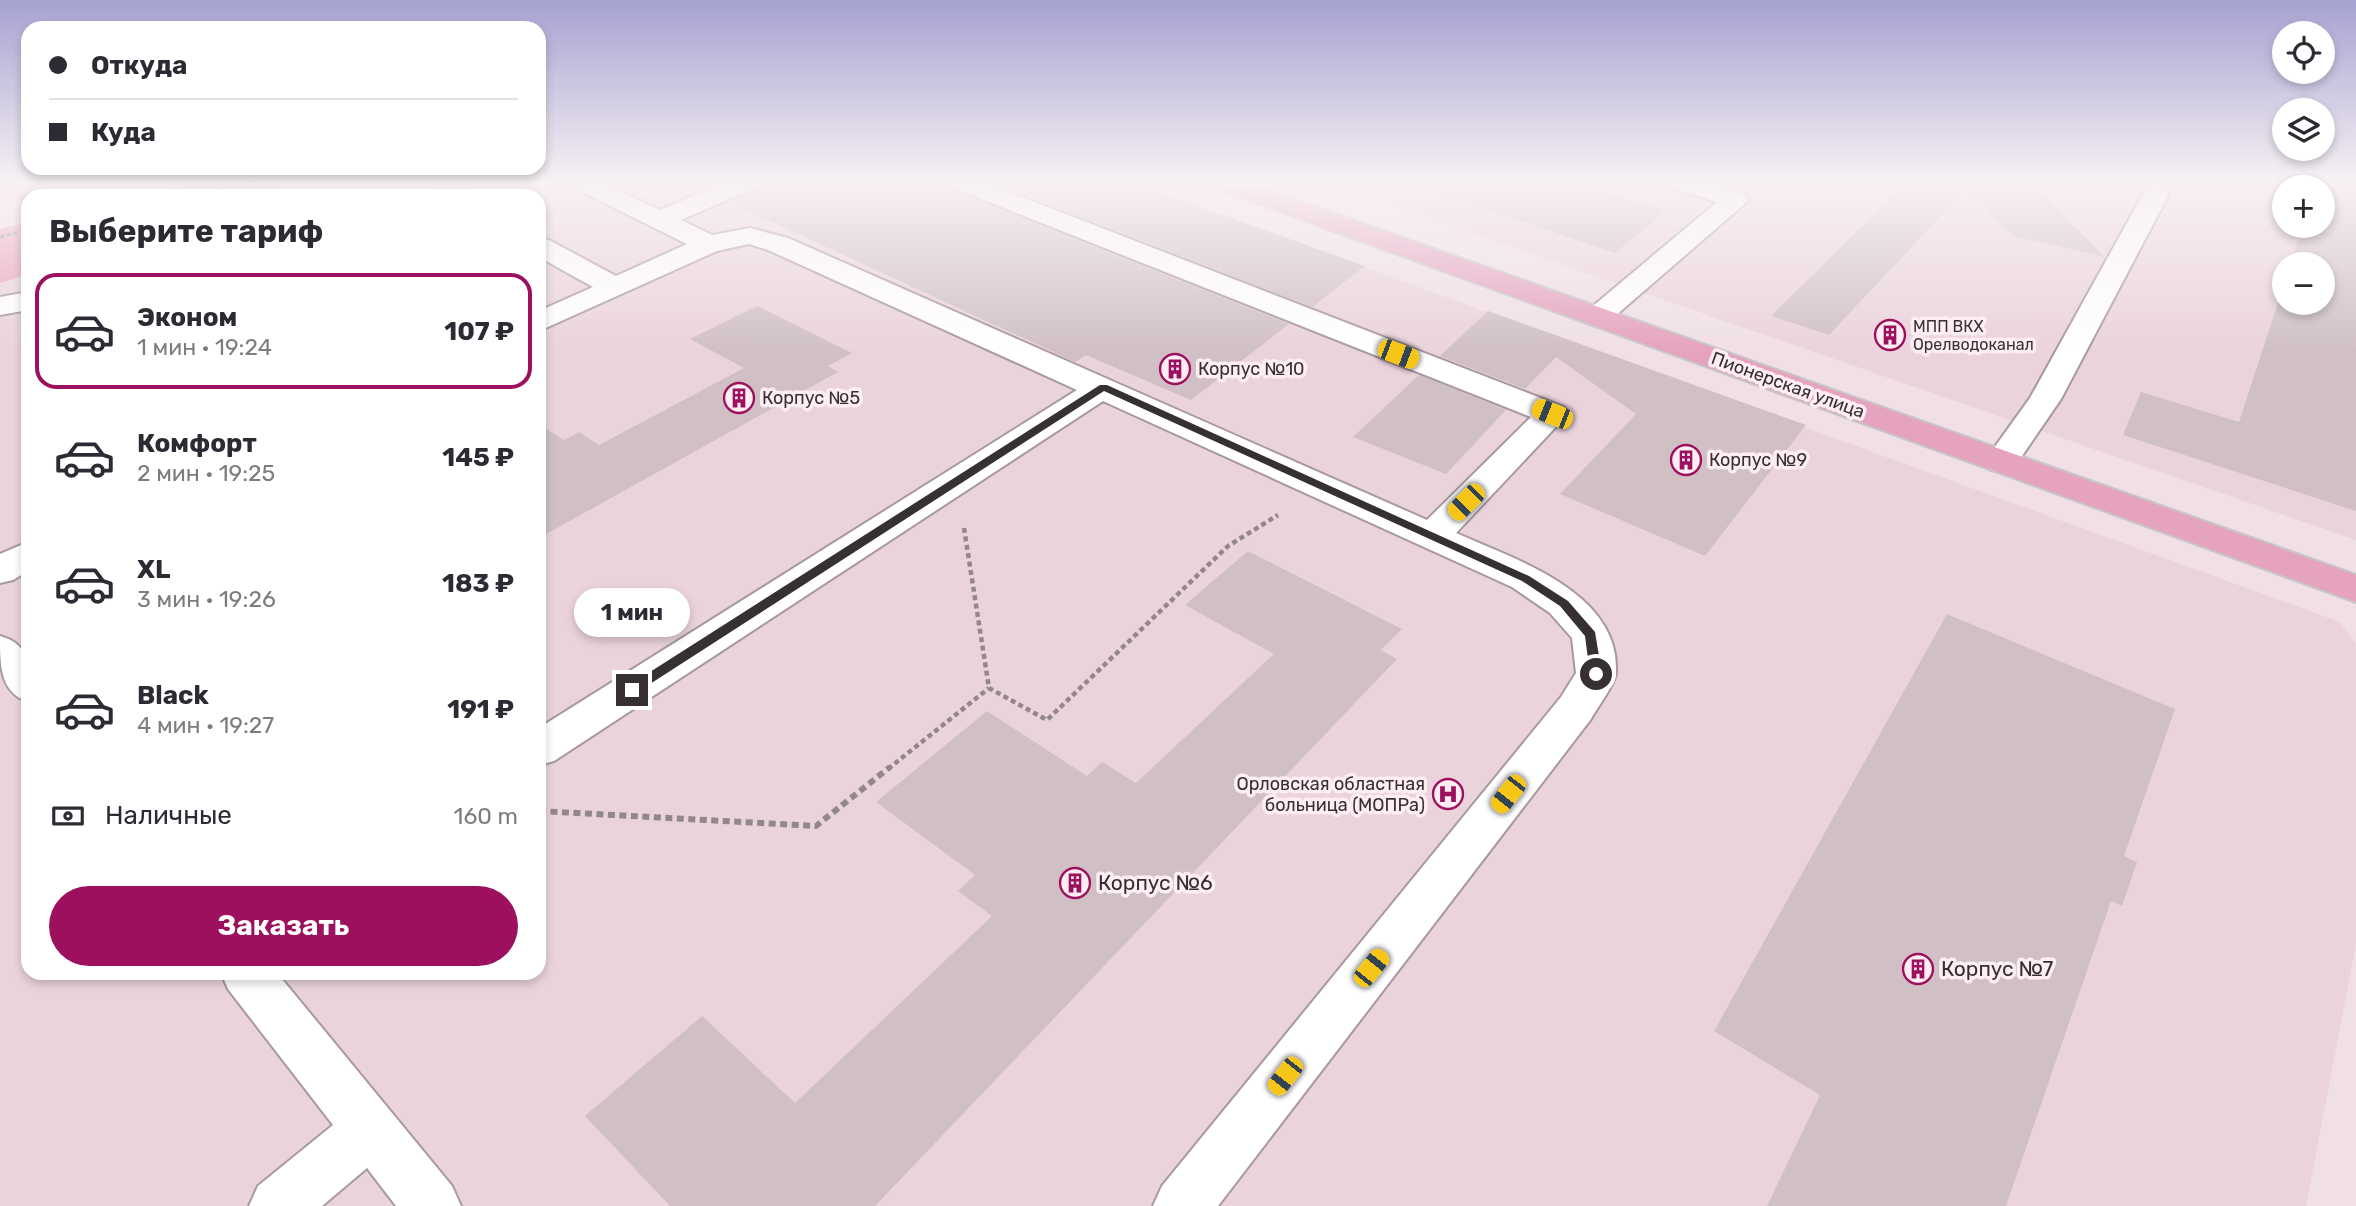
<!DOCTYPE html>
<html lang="ru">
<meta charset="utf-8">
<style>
body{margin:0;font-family:Rubik,sans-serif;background:#f2f2f3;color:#2b2b33;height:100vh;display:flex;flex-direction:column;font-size:26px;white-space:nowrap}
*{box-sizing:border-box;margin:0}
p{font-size:23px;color:#7c7c81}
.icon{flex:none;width:38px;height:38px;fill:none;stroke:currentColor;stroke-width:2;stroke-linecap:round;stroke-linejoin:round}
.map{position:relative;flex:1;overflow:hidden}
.drawer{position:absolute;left:21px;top:189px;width:525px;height:791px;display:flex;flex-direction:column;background:#fff;border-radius:21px;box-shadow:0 4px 10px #0003}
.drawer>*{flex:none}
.hud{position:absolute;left:21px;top:21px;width:525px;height:154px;border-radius:21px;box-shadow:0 4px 10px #0003;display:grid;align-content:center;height:154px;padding:0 28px;background:#fff}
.controls{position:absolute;left:2272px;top:21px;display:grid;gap:14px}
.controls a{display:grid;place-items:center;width:63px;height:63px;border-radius:50%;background:#fff;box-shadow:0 4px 10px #0003;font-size:35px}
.end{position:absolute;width:32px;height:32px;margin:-16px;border:9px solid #363032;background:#fff;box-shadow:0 0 0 4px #fff}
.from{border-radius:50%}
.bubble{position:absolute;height:49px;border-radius:24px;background:#fff;box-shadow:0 4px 10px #0003;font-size:23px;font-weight:700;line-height:49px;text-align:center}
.car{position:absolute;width:21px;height:42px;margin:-21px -10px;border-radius:9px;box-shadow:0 0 5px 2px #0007;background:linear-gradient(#f5c518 24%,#345 0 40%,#f5c518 0 76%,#345 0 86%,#f5c518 0)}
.hud b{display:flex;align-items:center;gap:24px;height:66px;font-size:26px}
.hud b+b{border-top:2px solid #e1e1e2}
.hud i{width:18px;height:18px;background:#2b2b33}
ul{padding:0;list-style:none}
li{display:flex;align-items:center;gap:21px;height:116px;margin:0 14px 10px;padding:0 14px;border:4px solid transparent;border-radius:21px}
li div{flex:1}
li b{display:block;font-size:26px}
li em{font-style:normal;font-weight:700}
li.current{border-color:#9d105e}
li>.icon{width:63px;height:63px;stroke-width:1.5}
h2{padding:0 28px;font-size:32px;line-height:84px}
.pay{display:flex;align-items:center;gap:18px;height:77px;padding:0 28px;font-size:26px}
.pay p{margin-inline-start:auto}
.cta{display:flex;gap:14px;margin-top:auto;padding:14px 28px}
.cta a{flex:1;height:80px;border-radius:42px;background:#9d105e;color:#fff;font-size:28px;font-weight:700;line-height:80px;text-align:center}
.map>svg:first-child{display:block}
.built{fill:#ebd3dc;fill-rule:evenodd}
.green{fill:#eaa1bd}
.building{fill:#d0c0c5}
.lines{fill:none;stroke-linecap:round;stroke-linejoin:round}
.minor-casing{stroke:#a8999e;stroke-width:4}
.major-casing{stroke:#c7c5c6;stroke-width:4}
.path-far2{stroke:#92878b;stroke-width:3.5;stroke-dasharray:4.5 2.5;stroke-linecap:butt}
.path-far1{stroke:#92878b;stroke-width:4.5;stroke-dasharray:5 3.5;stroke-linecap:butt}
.path{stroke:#92878b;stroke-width:6;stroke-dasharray:7 4.5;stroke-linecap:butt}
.minor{fill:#fff;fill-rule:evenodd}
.major{fill:#e5a3bf;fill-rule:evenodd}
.route{fill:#363032}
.labels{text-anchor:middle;stroke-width:7;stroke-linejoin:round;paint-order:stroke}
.far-poi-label{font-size:16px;fill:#363032;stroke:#feedf3;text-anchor:start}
.poi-label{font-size:18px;fill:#363032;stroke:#feedf3;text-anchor:start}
.street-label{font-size:18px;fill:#363032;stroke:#feedf3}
.near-poi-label{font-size:21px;fill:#363032;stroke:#feedf3;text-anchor:start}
</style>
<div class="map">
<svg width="2356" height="1206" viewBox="0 0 2356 1206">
<rect width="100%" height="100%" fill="#f0e0e6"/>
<path class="built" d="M 286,182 L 1130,182 L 2340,622 L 2356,644 L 2356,944 L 2306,1206 L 0,1206 L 0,275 L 28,266 L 28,973 L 539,973 L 539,196 L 243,196 Z
M 1324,182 L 2356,182 L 2356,540 ZM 2284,187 L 2322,187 L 2322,226 L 2284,226 ZM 2284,264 L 2322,264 L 2322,303 L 2284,303 Z"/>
<path class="green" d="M 201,182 L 306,182 L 264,196 L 141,196 Z
M 28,222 L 28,274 L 0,283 L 0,229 Z"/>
<path class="building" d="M 764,182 L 944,182 L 950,189 L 1289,324 L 1191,400 L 1086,355 L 1075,362 L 729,202 L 758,189 Z
M 991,182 L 1131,182 L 1365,266 L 1312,307 Z
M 1430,182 L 1573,182 L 1666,211 L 1615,253 L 1429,190 Z
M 1907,182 L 2030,182 L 2105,257 L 2018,237 L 2008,231 L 1966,189 L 1829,335 L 1771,316 Z
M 2317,182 L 2356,182 L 2356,511 L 2123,435 L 2141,392 L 2239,422 L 2284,284 L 2284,303 L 2322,303 L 2322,264 L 2290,264 L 2303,226 L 2322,226 L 2322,187 L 2315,187 Z
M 757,306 L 852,353 L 828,366 L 838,372 L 539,538 L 539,424 L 564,440 L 579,432 L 599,445 L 744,368 L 690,339 Z
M 1488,311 L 1544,331 L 1806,425 L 1705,556 L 1560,494 L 1636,414 L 1556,357 L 1525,389 L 1440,356 Z
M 1419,375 L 1506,410 L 1446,474 L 1353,437 Z
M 1248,551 L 1402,629 L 1381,650 L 1397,659 L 875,1206 L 670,1206 L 585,1116 L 702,1016 L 795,1103 L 992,916 L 958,891 L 975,875 L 876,802 L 987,711 L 1087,776 L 1102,762 L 1136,783 L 1274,654 L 1185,605 Z
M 1947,614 L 2175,709 L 2124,856 L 2137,862 L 2122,906 L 2111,901 L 2006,1206 L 1767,1206 L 1820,1095 L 1714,1031 Z"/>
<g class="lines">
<g class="minor-casing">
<path id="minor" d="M 438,182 L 474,182 L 470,187 L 458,192 L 461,196 L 429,196 L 425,191 L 429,186 Z
M 568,182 L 601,182 L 660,210 L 726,182 L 761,182 L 757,187 L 681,220 L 712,235 L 750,228 L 788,238 L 1427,520 L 1531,417 L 951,187 L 947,182 L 983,182 L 1564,407 L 1568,414 L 1456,533 C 1514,559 1620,592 1616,672 C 1616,683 1597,708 1591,719 L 1218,1206 L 1153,1206 L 1162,1186 L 1561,697 L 1576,673 L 1572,638 L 1550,613 L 1512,587 L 1103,401 L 554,761 L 539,765 L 539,728 L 1077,390 L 768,250 L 749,244 L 717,251 L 539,331 L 539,311 L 593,287 L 539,257 L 539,238 L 549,240 L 616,276 L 687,244 L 572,187 Z
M 1665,182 L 1705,182 L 1745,195 L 1749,200 L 1607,323 L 1597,326 L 1587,323 L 1582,317 L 1587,311 L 1717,202 L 1669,187 Z
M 2156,186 L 2165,189 L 2169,194 L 2061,399 L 2013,469 L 2001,472 L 1989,469 L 1984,462 L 2030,398 L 2143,194 L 2147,189 Z
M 28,292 L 28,310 L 0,315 L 0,297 Z
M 28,542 L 28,571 L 13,580 L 0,583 L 0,554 Z
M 0,636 C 35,646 28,672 28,702 C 0,692 0,666 0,636 Z
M 221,973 L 277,973 L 452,1186 L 461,1206 L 396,1206 L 367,1168 L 322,1206 L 249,1206 L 258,1186 L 333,1125 L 228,989 Z"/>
</g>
<g class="major-casing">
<path id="major" d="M 57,182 L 103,182 L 99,187 L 63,196 L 28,196 L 28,203 L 21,201 L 17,196 L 21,191 Z
M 1208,182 L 1245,182 L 2356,575 L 2356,602 L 1212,187 Z"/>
</g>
<path class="path-far2" d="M 170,196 L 225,182
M 0,237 L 17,233"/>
<path class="path-far1" d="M 964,528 L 989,688 L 1047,720 L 1228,546 L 1278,515
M 888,769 L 989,688"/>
<path class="path" d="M 539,811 L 816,826 L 890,767"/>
<use href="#minor" class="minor"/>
<use href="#major" class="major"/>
</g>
<linearGradient id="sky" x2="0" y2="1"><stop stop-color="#a6a2d1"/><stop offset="0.52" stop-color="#f8f1f4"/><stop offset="1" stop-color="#f8f1f4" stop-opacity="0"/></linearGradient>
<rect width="2356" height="351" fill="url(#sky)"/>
<path class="route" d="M 1100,385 L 1107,385 L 1529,576 L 1568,601 L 1595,632 L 1602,674 L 1600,677 L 1596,678 L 1590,674 L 1585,636 L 1560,606 L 1522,581 L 1104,391 L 636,693 L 628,693 L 628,686 Z"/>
<defs>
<g id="building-ring" transform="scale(1.575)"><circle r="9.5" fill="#feedf3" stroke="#9d105e" stroke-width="1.5"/><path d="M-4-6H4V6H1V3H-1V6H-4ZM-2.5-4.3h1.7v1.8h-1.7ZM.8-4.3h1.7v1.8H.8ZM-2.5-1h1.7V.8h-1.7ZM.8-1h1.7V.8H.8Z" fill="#9d105e"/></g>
<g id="hospital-ring" transform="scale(1.575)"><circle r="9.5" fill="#feedf3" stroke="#9d105e" stroke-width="1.5"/><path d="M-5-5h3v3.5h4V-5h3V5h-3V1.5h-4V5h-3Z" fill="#9d105e"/></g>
</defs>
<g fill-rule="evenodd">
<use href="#building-ring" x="1890" y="335"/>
<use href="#building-ring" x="1175" y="369"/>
<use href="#building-ring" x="739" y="398"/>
<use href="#building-ring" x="1686" y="460"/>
<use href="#hospital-ring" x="1448" y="794"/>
<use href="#building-ring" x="1075" y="883"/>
<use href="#building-ring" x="1918" y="969"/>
</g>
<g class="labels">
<g class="far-poi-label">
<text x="1913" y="332">МПП ВКХ<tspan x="1913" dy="18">Орелводоканал</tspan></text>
</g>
<g class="poi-label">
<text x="1198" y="375">Корпус №10</text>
<text x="762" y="404">Корпус №5</text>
<text x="1709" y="466">Корпус №9</text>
<text x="1425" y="790" text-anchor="end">Орловская областная<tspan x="1425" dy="21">больница (МОПРа)</tspan></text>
</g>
<g class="street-label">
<text transform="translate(1788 385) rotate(20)" y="6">Пионерская улица</text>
</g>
<g class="near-poi-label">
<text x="1098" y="890">Корпус №6</text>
<text x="1941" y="976">Корпус №7</text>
</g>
</g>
</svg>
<div class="controls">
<a><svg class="icon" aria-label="locate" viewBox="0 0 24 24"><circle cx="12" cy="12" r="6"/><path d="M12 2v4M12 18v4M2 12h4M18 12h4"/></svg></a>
<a><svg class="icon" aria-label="layers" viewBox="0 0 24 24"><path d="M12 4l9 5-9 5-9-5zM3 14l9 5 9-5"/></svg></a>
<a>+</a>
<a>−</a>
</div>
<i class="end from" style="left:1596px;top:674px"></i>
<i class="end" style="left:632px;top:690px"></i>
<div class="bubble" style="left:574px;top:588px;width:116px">1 мин</div>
<i class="car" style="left:1398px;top:354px;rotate:111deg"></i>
<i class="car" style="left:1552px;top:414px;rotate:292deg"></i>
<i class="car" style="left:1466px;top:502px;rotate:225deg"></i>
<i class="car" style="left:1508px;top:794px;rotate:218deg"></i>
<i class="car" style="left:1371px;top:968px;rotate:39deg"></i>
<i class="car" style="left:1285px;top:1076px;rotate:218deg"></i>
<div class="hud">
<b><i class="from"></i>Откуда</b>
<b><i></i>Куда</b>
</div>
<section class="drawer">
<h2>Выберите тариф</h2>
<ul>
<li class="current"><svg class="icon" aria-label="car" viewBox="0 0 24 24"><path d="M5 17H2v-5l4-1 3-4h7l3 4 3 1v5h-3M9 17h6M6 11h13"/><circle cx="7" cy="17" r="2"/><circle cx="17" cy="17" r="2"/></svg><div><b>Эконом</b><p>1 мин · 19:24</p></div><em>107 ₽</em></li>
<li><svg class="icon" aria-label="car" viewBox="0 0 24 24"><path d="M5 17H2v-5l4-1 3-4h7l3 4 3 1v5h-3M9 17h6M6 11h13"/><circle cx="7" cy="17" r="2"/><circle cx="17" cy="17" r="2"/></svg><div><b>Комфорт</b><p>2 мин · 19:25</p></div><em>145 ₽</em></li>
<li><svg class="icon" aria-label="car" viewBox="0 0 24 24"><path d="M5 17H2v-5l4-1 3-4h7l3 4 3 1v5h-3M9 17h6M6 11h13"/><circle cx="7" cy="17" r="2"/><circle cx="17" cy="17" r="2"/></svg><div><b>XL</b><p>3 мин · 19:26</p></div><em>183 ₽</em></li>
<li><svg class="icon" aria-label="car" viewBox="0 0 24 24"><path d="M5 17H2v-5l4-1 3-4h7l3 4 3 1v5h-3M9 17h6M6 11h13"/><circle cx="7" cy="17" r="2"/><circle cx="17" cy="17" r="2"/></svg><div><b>Black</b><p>4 мин · 19:27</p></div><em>191 ₽</em></li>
</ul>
<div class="pay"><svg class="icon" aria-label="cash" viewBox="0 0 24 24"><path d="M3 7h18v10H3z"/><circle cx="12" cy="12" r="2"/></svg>Наличные<p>160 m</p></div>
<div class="cta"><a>Заказать</a></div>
</section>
</div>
